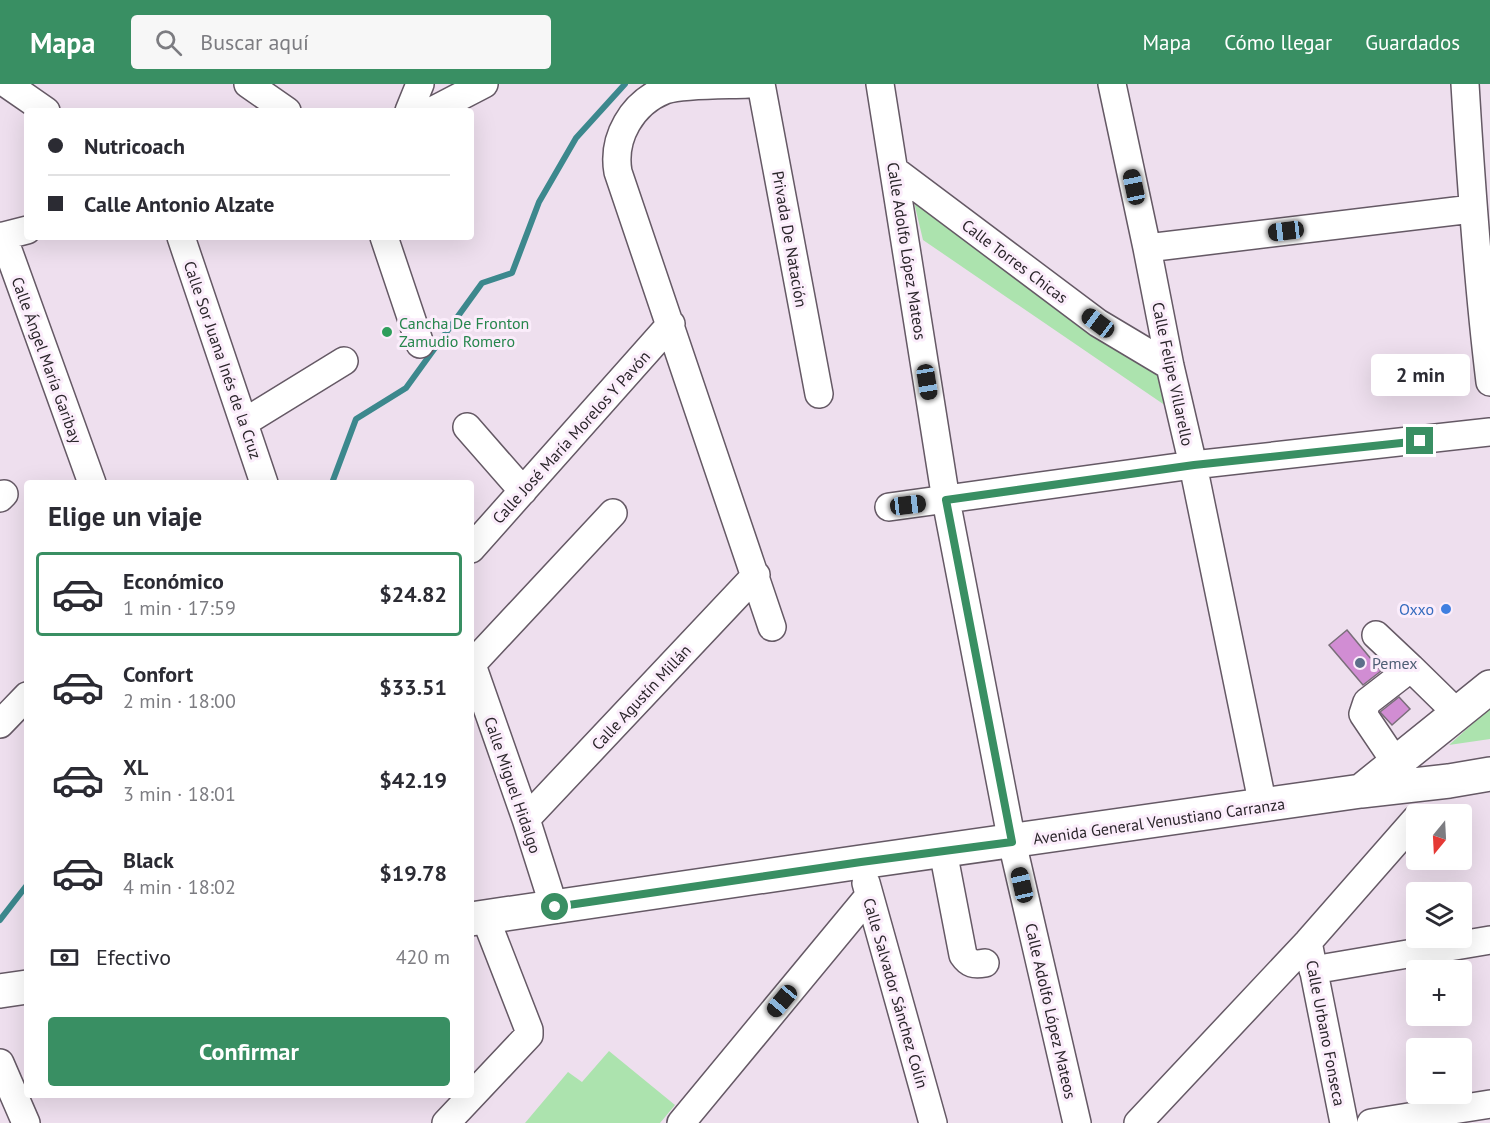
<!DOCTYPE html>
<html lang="es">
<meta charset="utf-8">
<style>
body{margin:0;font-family:"PT Sans",sans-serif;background:#f7f7f7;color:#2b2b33;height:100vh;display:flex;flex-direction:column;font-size:22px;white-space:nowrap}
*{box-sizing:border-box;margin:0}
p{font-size:20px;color:#7c7c81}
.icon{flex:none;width:33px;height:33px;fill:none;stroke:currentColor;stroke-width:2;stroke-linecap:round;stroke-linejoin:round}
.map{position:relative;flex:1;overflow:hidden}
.details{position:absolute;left:24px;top:396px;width:450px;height:618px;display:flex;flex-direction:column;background:#fff;border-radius:6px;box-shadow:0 6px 24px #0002}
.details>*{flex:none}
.hud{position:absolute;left:24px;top:24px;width:450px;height:132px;border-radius:6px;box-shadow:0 6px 24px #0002;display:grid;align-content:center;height:132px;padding:0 24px;background:#fff}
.needle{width:39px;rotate:198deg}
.tools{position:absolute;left:1406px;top:720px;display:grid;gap:12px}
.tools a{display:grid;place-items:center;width:66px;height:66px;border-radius:6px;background:#fff;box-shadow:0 6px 24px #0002;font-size:30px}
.end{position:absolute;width:27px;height:27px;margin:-14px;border:8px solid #398f63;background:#fff;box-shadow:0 0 0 3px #fff}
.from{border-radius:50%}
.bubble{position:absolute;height:42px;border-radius:6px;background:#fff;box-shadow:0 6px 24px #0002;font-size:20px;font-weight:600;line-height:42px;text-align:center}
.car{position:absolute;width:18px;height:36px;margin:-18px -9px;border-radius:8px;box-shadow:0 0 4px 2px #0007;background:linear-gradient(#222 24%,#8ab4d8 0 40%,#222 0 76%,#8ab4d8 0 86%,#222 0)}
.hud b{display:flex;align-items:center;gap:21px;height:57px;font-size:22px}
.hud b+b{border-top:2px solid #e1e1e2}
.hud i{width:15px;height:15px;background:#2b2b33}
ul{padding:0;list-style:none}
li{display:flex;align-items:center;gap:18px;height:84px;margin:0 12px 9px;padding:0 12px;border:3px solid transparent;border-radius:6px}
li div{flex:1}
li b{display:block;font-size:22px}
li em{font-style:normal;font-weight:600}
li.on{border-color:#398f63}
li>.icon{width:54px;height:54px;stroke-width:1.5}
h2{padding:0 24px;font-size:27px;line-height:72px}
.pay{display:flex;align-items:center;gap:15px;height:66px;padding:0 24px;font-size:22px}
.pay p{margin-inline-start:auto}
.primary-button{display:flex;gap:12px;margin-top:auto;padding:12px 24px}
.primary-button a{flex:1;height:69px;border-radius:6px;background:#398f63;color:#fff;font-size:24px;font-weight:600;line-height:69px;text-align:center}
header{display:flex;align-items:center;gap:36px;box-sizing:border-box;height:84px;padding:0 30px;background:#398f63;color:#fff}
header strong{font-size:28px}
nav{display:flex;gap:33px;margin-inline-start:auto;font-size:21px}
.search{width:420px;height:54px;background:#f7f7f7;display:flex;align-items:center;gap:15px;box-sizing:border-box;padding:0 21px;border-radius:6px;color:#7c7c81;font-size:22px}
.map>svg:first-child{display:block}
.green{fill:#ace3ae}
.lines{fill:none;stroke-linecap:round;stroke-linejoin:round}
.stream{stroke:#3c888d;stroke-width:6}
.building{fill:#d18dd3;stroke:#7a6e7a;stroke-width:1.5}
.minor-casing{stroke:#655965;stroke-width:30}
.major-casing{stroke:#655965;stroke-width:36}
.minor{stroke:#fff;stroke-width:27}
.major{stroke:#fff;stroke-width:33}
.route{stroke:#398f63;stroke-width:8}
.leisure-dot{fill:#2e9e5b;stroke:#fbedfb;stroke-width:2}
.shop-dot{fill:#3f7fe0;stroke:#fbedfb;stroke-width:2}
.service-dot{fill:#5c6f8a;stroke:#fbedfb;stroke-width:2}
.labels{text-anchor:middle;stroke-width:6;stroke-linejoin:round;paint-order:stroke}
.street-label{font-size:16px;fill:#2a252a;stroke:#fbedfb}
.leisure-label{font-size:16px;fill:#27864d;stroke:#fbedfb;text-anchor:start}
.shop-label{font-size:16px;fill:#366cbe;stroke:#fbedfb;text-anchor:end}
.service-label{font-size:16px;fill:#4e5e75;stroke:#fbedfb;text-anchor:start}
</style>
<header>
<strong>Mapa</strong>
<div class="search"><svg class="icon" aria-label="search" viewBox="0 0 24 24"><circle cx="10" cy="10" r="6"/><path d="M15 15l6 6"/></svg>Buscar aquí</div>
<nav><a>Mapa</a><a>Cómo llegar</a><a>Guardados</a></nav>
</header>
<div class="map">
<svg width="1490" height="1039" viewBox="0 0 1490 1039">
<rect width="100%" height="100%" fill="#eedfee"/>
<path class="green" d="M 913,114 L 1160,289 L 1169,324 L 923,156 Z
M 1490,624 L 1490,655 L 1449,661 Z
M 609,967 L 675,1021 L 660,1039 L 525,1039 L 568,988 L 582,998 Z"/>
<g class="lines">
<path class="stream" d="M 332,399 L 356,335 L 406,304 L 482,199 L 512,189 L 539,118 L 576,54 L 625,0
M 0,836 L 27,801"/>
</g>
<path class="building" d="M 1347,546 L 1381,587 L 1363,601 L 1329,561 Z
M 1399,613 L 1410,625 L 1392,641 L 1380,628 Z"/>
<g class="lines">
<g class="minor-casing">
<path id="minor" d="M 7,0 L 46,27
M 248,0 L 287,27
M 748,0 C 727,1 683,0 665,6 C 632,19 612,54 618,88 L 772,543
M 761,0 L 819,310
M 880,0 L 946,416 L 1012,758 L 1077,1039
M 1112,0 L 1147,164 L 1170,282 L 1193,381 L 1263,722
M 1465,0 C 1471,100 1478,199 1490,298
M 409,27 L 420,0
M 432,27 L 484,0
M 894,86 L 1098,239 L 1170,282
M 3,152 L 92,399
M 0,153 L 27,146
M 181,153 L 264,399
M 384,153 L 420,260
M 1147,164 L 1472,125
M 245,338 L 344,277
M 467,343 L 523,407
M 0,414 L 4,410
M 889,423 L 1193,381 L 1490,348
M 471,465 L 671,240
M 1376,551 L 1411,584
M 471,578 L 526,735 L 554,823
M 472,580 L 613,429
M 0,640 L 27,612
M 1396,679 L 1363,630 L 1367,618 L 1411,584 L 1458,630
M 526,735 L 756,491
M 943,767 L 963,871 C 969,880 974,881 985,879
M 866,799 L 933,1039
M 1308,858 L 1344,1039
M 1313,886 L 1490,856
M 0,979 L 26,1039
M 446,1039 L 529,951 L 529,946 L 485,833
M 681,1039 L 868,813
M 1138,1039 L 1308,858 L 1416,735
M 1371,1039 L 1490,1020"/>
</g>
<g class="major-casing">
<path id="major" d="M 1361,707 L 1490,603
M 471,835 L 861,778 L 1361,707 L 1449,697 L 1490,690
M 0,907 L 27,903"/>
</g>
<use href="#minor" class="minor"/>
<use href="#major" class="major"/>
</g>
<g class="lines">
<path class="route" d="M 555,823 L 861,778 L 1012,758 L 946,416 L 1194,381 L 1420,357"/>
</g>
<circle class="leisure-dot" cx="387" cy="248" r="6"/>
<circle class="shop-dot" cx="1446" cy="525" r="6"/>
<circle class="service-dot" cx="1360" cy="579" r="6"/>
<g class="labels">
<g class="street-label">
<text transform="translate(790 155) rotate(80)" y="6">Privada De Natación</text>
<text transform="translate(907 167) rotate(81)" y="6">Calle Adolfo López Mateos</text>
<text transform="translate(1015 177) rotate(37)" y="6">Calle Torres Chicas</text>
<text transform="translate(47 276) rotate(70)" y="6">Calle Ángel María Garibay</text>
<text transform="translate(223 276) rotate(71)" y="6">Calle Sor Juana Inés de la Cruz</text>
<text transform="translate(1173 290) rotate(78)" y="6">Calle Felipe Villarello</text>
<text transform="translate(571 353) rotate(-48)" y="6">Calle José María Morelos Y Pavón</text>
<text transform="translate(641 613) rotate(-47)" y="6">Calle Agustín Millán</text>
<text transform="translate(513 701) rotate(71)" y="6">Calle Miguel Hidalgo</text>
<text transform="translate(1159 737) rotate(-8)" y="6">Avenida General Venustiano Carranza</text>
<text transform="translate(896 909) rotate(74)" y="6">Calle Salvador Sánchez Colín</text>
<text transform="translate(1051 927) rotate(77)" y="6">Calle Adolfo López Mateos</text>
<text transform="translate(1326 949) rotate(79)" y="6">Calle Urbano Fonseca</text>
</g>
<g class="leisure-label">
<text x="399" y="245">Cancha De Fronton<tspan x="399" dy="18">Zamudio Romero</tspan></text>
</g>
<g class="shop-label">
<text x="1434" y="531">Oxxo</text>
</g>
<g class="service-label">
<text x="1372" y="585">Pemex</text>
</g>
</g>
</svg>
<div class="tools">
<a><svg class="needle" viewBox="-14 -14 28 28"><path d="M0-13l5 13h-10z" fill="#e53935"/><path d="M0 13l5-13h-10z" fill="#7c7c81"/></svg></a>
<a><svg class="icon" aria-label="layers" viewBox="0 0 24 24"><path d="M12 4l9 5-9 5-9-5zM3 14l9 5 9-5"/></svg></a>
<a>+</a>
<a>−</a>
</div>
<i class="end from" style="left:555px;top:823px"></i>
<i class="end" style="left:1420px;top:357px"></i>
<div class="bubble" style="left:1371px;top:270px;width:99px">2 min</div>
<i class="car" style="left:1134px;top:103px;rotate:348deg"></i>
<i class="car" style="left:1286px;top:147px;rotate:263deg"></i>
<i class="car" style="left:1098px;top:239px;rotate:307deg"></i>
<i class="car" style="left:927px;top:298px;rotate:171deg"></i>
<i class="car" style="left:908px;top:421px;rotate:83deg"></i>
<i class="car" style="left:1022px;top:801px;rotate:347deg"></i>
<i class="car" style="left:782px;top:917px;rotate:220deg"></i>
<div class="hud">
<b><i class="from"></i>Nutricoach</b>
<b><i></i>Calle Antonio Alzate</b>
</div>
<section class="details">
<h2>Elige un viaje</h2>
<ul>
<li class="on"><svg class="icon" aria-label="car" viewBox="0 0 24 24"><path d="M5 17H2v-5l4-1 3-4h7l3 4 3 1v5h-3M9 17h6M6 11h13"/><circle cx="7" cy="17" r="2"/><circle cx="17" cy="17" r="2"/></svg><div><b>Económico</b><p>1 min · 17:59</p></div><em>$24.82</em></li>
<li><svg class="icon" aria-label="car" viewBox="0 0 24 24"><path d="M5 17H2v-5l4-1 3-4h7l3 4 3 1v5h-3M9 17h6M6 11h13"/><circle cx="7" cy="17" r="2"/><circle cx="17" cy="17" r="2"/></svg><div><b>Confort</b><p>2 min · 18:00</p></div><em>$33.51</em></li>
<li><svg class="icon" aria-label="car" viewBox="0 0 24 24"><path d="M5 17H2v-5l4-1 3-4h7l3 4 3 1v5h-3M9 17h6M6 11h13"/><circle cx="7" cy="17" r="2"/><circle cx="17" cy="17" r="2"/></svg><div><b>XL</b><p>3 min · 18:01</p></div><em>$42.19</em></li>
<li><svg class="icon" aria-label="car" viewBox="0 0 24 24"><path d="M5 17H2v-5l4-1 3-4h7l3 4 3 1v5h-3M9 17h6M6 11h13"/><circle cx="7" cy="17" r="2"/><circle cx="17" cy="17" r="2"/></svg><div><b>Black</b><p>4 min · 18:02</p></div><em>$19.78</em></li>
</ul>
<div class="pay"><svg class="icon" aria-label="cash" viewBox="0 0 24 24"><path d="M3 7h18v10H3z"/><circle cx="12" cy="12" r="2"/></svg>Efectivo<p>420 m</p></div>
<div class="primary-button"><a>Confirmar</a></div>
</section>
</div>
